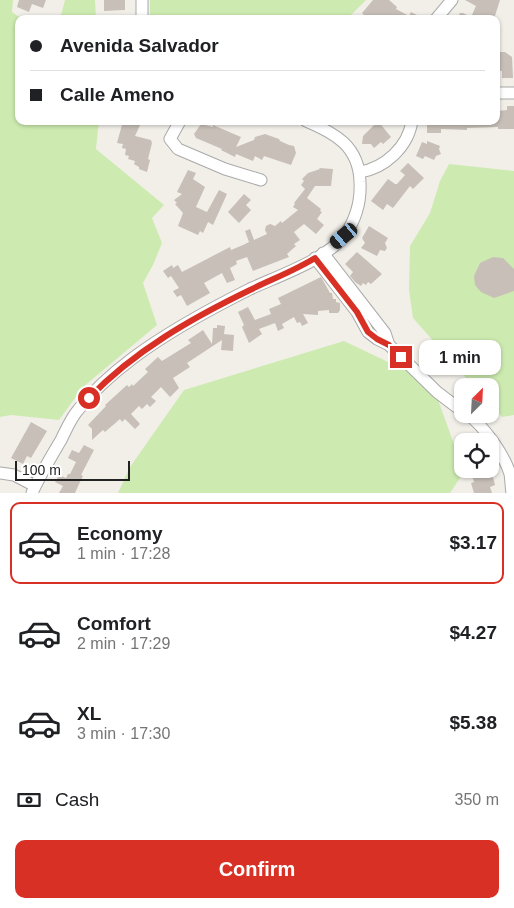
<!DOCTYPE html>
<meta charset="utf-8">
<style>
body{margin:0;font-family:Arial,sans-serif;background:#f6f6f6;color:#202124;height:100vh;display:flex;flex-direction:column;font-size:19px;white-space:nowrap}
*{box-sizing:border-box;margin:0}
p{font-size:16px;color:#757577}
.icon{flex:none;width:28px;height:28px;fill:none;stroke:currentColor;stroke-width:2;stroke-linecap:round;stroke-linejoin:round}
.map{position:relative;height:493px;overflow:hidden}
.sheet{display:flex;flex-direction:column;background:#fff;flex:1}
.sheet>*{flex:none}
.top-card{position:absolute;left:15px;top:15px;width:485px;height:110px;border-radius:10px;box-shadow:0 1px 4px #0004;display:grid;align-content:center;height:110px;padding:0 15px;background:#fff}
.needle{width:32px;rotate:24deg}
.controls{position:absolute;left:454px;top:378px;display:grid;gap:10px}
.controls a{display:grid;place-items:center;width:45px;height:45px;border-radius:10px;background:#fff;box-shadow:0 1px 4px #0004;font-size:25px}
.scale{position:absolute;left:15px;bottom:12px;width:115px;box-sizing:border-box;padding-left:5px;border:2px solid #222;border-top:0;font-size:14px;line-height:18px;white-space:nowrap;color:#222;-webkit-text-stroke:4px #fff;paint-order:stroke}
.end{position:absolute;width:22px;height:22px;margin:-11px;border:6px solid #d93025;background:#fff;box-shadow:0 0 0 2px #fff}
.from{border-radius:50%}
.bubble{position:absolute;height:35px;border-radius:10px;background:#fff;box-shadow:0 1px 4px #0004;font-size:16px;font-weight:600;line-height:35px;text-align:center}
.car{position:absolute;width:15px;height:30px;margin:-15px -8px;border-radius:6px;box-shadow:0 0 4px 1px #0007;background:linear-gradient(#222 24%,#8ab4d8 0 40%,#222 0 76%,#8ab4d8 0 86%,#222 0)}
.top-card b{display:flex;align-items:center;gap:18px;height:48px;font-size:19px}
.top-card b+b{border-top:1px solid #e0e0e0}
.top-card i{width:12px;height:12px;background:#202124}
ul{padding:9px 0 0;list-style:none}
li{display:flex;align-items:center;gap:15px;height:82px;margin:0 10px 8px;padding:0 5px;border:2px solid transparent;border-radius:10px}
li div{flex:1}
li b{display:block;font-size:19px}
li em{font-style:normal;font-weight:600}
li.on{border-color:#d93025}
li>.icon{width:45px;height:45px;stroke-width:1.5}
.pay{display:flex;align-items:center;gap:12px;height:55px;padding:0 15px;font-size:19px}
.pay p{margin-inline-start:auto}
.action{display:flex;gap:10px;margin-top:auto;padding:10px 15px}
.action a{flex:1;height:58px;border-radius:10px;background:#d93025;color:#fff;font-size:20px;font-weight:600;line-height:58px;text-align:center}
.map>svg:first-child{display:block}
.grass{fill:#cdebb0}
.building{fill:#c7bfb8}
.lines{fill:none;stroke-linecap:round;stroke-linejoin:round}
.minor-casing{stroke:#a9a9a9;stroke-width:13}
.minor{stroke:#fff;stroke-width:11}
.route{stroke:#d93025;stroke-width:6}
</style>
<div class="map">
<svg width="514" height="493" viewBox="0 0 514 493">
<rect width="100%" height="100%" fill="#f2efe9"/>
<path class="grass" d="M 0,0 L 13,0 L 12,12 L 22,19 L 19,19 L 19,121 L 99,121 L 96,149 L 164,205 L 152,218 L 162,243 L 153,265 L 143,283 L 157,325 L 83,387 L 59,420 L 11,415 L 0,417 Z
M 65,0 L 95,0 L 96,19 L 60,19 Z
M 150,0 L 366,0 L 347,19 L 150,19 Z
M 449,164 L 514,171 L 514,415 L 502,417 L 490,404 L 490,386 L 473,386 L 413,318 L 409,290 L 410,246 L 430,213 L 440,181 Z
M 344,341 L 432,383 L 464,472 L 450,493 L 118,493 L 130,467 L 184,390 Z"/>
<path class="building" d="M 19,0 L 46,0 L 43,8 L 32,4 L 29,12 L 17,7 Z
M 104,0 L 125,0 L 125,10 L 104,11 Z
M 373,0 L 389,0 L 397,7 L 396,9 L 409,16 L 411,12 L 425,19 L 377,19 L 373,15 L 368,19 L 362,13 Z
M 465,0 L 500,0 L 494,19 L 457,19 L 460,13 L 463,13 L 471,17 L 476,6 Z
M 496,52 L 505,52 L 512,57 L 513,78 L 502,78 L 502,71 L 496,71 Z
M 507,106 L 514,106 L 514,129 L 498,129 L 498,127 L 467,128 L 467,130 L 441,129 L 441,133 L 427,133 L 427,121 L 498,121 L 498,111 L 507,110 Z
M 123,121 L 142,121 L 135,136 L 151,140 L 152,143 L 148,159 L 150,160 L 147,172 L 139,169 L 139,167 L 134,164 L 135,161 L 128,159 L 129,156 L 125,155 L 126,149 L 122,148 L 123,144 L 117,143 Z
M 378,121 L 391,137 L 383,144 L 381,142 L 374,148 L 371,144 L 362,144 L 363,136 Z
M 201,124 L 213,127 L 213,125 L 241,137 L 236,147 L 254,140 L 255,137 L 265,134 L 279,139 L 280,141 L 289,145 L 294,146 L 296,153 L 291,165 L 264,156 L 262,160 L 255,156 L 253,161 L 236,154 L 235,157 L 221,150 L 222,149 L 196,138 L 194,134 Z
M 427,141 L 440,146 L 439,149 L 441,154 L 436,156 L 434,160 L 425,156 L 423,159 L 416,156 L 422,142 L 427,144 Z
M 408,163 L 424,178 L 413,189 L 410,186 L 393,208 L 387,204 L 383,210 L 371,201 L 388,179 L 395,184 L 397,184 L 405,175 L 400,171 Z
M 319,168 L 333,169 L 331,186 L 315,186 L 307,198 L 321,209 L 320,211 L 322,212 L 317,219 L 324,225 L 316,234 L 304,224 L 294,232 L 300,240 L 294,244 L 296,246 L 287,254 L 289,257 L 253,271 L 247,257 L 236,261 L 237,264 L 230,268 L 235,280 L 227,283 L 222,273 L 204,283 L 210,293 L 187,306 L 181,295 L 177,297 L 173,291 L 179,288 L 171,276 L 168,278 L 163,271 L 172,265 L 173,268 L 178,265 L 182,272 L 230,247 L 231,250 L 243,245 L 249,242 L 245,231 L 250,229 L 254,240 L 267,234 L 265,230 L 266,226 L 270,224 L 275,226 L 281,221 L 282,223 L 298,210 L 293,207 L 295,204 L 294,203 L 305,189 L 301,185 L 304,181 L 302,179 L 308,173 L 320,169 Z
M 188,170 L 196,173 L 193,179 L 205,187 L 196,207 L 207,212 L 219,190 L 227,194 L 213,225 L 208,222 L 203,233 L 200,231 L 198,235 L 178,226 L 183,213 L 175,204 L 177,203 L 174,200 L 182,194 L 177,192 Z
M 244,194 L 251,200 L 246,205 L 251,210 L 239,223 L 228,212 Z
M 369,226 L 388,238 L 385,243 L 387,248 L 385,251 L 380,250 L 377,256 L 361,248 L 365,243 L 362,238 Z
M 357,252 L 382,274 L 371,284 L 368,282 L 366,285 L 363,283 L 361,286 L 355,282 L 350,276 L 353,272 L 345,264 Z
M 493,257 L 503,258 L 514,269 L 514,291 L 494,298 L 481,292 L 475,285 L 474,276 L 480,263 Z
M 321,277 L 330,293 L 332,293 L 333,299 L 336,299 L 336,302 L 340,303 L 340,310 L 338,313 L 329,313 L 329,310 L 318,311 L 318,315 L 303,314 L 308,323 L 302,326 L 300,322 L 297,323 L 294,317 L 282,324 L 284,328 L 278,331 L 275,323 L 259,329 L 262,334 L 249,343 L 242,327 L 244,325 L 238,312 L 248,307 L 255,320 L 271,314 L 269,309 L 281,304 L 278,298 Z
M 217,325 L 225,326 L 224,334 L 234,335 L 233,351 L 221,350 L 222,340 L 187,363 L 190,367 L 173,378 L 179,388 L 170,397 L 161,387 L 151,397 L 156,401 L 150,407 L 147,404 L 142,409 L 139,406 L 131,414 L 140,424 L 135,429 L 125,419 L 122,422 L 120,419 L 105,432 L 103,430 L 92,440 L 92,429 L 88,425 L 106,406 L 105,405 L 127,385 L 129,387 L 132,384 L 133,386 L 148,372 L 145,369 L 158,357 L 162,361 L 191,343 L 188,340 L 203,330 L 212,344 L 213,328 L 217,328 Z
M 31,422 L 47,431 L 31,458 L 27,456 L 23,464 L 11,458 Z
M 84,445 L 94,450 L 81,475 L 83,476 L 79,484 L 75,493 L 59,493 L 63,486 L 55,482 L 59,475 L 66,478 L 68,474 L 70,474 L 76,462 L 68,458 L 72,450 L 79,453 Z
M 470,469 L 482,469 L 484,475 L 492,473 L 495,485 L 490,487 L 492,493 L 474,493 L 471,483 L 474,482 Z"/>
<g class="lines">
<g class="minor-casing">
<path id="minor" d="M 142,0 L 142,19
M 436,19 L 452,0
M 496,93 L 514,93
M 180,121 L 170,139 L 178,149 L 225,169 L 261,180
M 360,172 C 385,168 408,147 412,121
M 323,253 L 385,333 L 389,345
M 315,258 L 357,312 L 368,332 L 377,339 L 389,345 L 437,392 L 462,411
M 467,414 C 483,425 504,454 510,474 C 511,480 511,487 512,493
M 0,473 L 14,475 L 35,486
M 32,493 C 40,475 51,457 61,440 C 66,430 71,418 78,410 C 93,391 113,373 133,358 C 169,331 210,309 250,289 C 278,276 326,260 345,235 C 356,219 361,201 360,182 C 359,146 335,133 306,121"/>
</g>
<use href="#minor" class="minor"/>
</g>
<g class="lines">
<path class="route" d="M 89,398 C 134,351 192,318 250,290 C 272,279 294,271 315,258 L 357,312 L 368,332 L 377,339 L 389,345 L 401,357"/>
</g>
</svg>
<div class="controls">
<a><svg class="needle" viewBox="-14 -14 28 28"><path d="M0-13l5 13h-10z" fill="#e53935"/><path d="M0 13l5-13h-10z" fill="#757577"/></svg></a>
<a><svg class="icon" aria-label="locate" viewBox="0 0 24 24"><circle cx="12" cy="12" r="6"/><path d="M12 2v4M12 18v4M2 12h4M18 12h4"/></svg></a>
</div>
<div class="scale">100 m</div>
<i class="end from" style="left:89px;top:398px"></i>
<i class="end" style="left:401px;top:357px"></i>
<div class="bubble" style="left:419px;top:340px;width:82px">1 min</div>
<i class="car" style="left:344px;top:236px;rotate:230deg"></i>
<div class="top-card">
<b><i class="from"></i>Avenida Salvador</b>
<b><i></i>Calle Ameno</b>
</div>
</div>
<section class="sheet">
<ul>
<li class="on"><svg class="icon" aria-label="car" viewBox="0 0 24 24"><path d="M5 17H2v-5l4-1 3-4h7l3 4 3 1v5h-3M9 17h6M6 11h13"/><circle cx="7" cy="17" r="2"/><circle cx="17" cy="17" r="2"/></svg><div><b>Economy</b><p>1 min · 17:28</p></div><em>$3.17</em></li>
<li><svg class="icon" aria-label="car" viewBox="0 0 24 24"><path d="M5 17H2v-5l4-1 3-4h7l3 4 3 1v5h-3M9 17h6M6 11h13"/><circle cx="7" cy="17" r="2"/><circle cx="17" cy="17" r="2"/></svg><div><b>Comfort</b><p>2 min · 17:29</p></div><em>$4.27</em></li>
<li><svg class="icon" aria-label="car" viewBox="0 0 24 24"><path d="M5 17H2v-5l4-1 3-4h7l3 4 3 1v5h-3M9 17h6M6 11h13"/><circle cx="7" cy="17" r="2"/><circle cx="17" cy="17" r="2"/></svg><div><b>XL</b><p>3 min · 17:30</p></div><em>$5.38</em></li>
</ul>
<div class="pay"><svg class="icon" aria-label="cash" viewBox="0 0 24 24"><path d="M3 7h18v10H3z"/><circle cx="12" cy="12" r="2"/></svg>Cash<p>350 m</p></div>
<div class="action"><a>Confirm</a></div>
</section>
